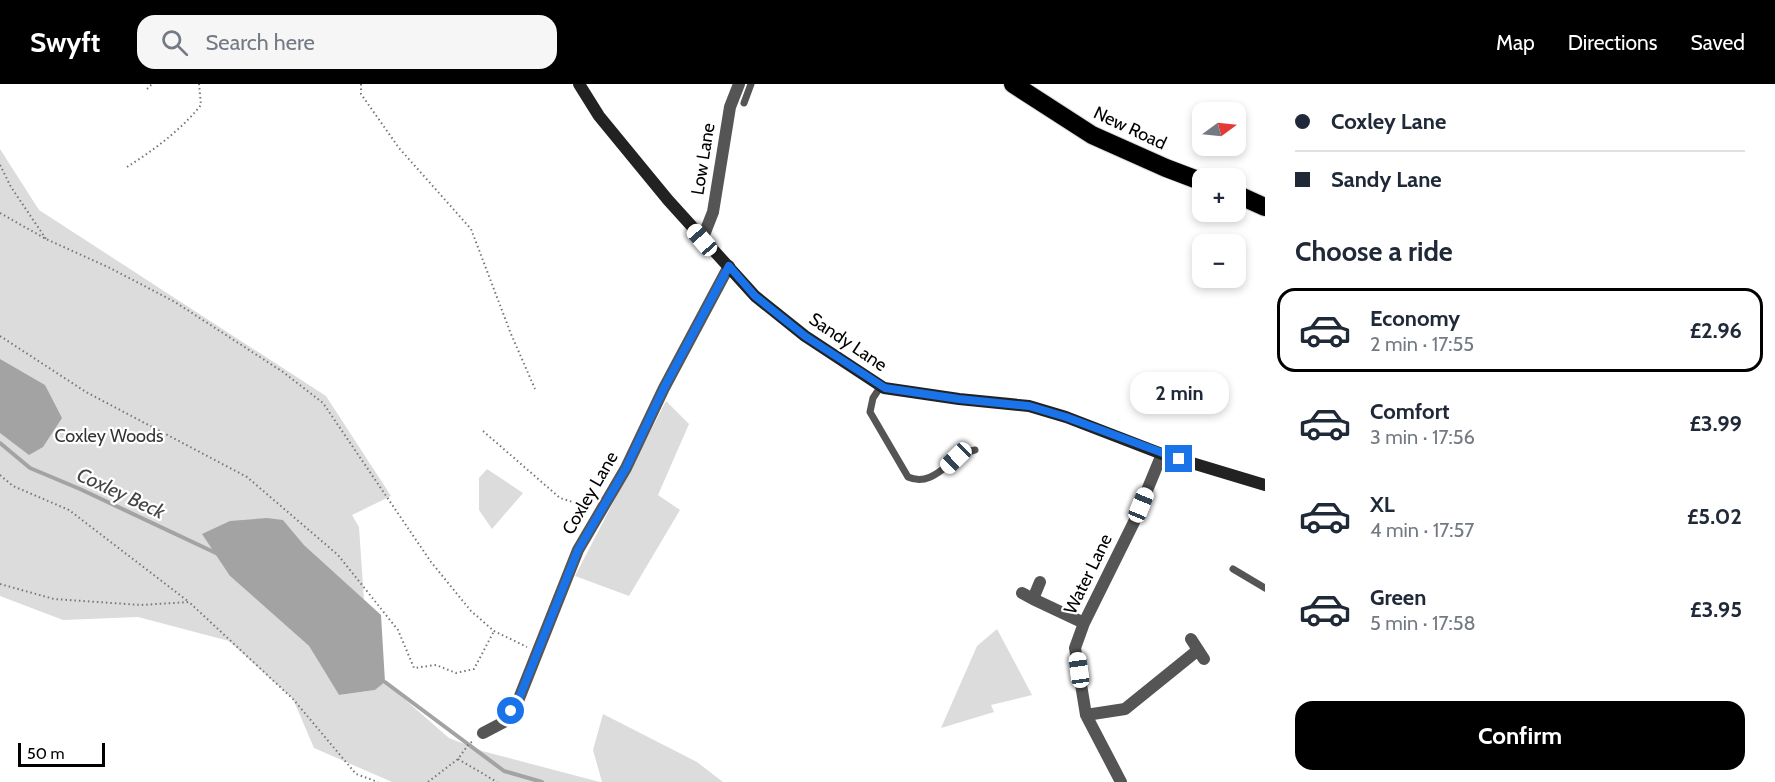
<!DOCTYPE html>
<meta charset="utf-8">
<style>
body{margin:0;font-family:Cabin,sans-serif;background:#f6f6f7;color:#1f2937;height:100vh;display:flex;flex-direction:column;font-size:22px;white-space:nowrap}
*{box-sizing:border-box;margin:0}
p{font-size:20px;color:#747a83}
.icon{flex:none;width:33px;height:33px;fill:none;stroke:currentColor;stroke-width:2;stroke-linecap:round;stroke-linejoin:round}
.map{position:relative;flex:1;overflow:hidden}
.details{display:flex;flex-direction:column;background:#fff;width:510px}
.details>*{flex:none}
.guide{display:grid;align-content:center;height:132px;padding:0 30px;background:#fff}
.needle{width:39px;rotate:75deg}
.tools{position:absolute;left:1192px;top:18px;display:grid;gap:12px}
.tools a{display:grid;place-items:center;width:54px;height:54px;border-radius:12px;background:#fff;box-shadow:0 3px 9px #0003;font-size:30px}
.scale{position:absolute;left:18px;bottom:15px;width:87px;box-sizing:border-box;padding-left:6px;border:3px solid #000;border-top:0;font-size:16px;line-height:21px;white-space:nowrap;color:#000;-webkit-text-stroke:4px #fff;paint-order:stroke}
.end{position:absolute;width:27px;height:27px;margin:-14px;border:8px solid #1a73e8;background:#fff;box-shadow:0 0 0 3px #fff}
.from{border-radius:50%}
.bubble{position:absolute;height:42px;border-radius:18px;background:#fff;box-shadow:0 3px 9px #0003;font-size:20px;font-weight:800;line-height:42px;text-align:center}
.car{position:absolute;width:18px;height:36px;margin:-18px -9px;border-radius:8px;box-shadow:0 0 4px 2px #0007;background:linear-gradient(#fff 24%,#345 0 40%,#fff 0 76%,#345 0 86%,#fff 0)}
.guide b{display:flex;align-items:center;gap:21px;height:57px;font-size:22px}
.guide b+b{border-top:2px solid #e0e1e3}
.guide i{width:15px;height:15px;background:#1f2937}
ul{padding:0;list-style:none}
li{display:flex;align-items:center;gap:18px;height:84px;margin:0 12px 9px;padding:0 18px;border:3px solid transparent;border-radius:18px}
li div{flex:1}
li b{display:block;font-size:22px}
li em{font-style:normal;font-weight:800}
li.active{border-color:#000}
li>.icon{width:54px;height:54px;stroke-width:1.5}
h2{padding:0 30px;font-size:27px;line-height:72px}
.action{display:flex;gap:12px;margin-top:auto;padding:12px 30px}
.action a{flex:1;height:69px;border-radius:18px;background:#000;color:#fff;font-size:24px;font-weight:800;line-height:69px;text-align:center}
header{display:flex;align-items:center;gap:36px;box-sizing:border-box;height:84px;padding:0 30px;background:#000;color:#fff}
header strong{font-size:28px}
nav{display:flex;gap:33px;margin-inline-start:auto;font-size:21px}
.search{width:420px;height:54px;background:#f6f6f7;display:flex;align-items:center;gap:15px;box-sizing:border-box;padding:0 21px;border-radius:18px;color:#747a83;font-size:22px}
main{display:flex;flex:1;min-height:0}
.map>svg:first-child{display:block}
.green{fill:#dcdcdc}
.water{fill:#a3a3a3}
.lines{fill:none;stroke-linecap:round;stroke-linejoin:round}
.stream{stroke:#a3a3a3;stroke-width:4}
.highway-casing{stroke:#dbdbdb;stroke-width:20}
.path{stroke:#777;stroke-width:2;stroke-dasharray:1.5 3;stroke-linecap:butt}
.lane{stroke:#555;stroke-width:7}
.street{stroke:#555;stroke-width:12}
.secondary{stroke:#222;stroke-width:12}
.highway{stroke:#000;stroke-width:18}
.route{stroke:#1a73e8;stroke-width:8}
.labels{text-anchor:middle;stroke-width:4.5;stroke-linejoin:round;paint-order:stroke}
.street-label{font-size:18px;fill:#000;stroke:#fff}
.park-label{font-size:18px;fill:#333;stroke:#fff}
.water-label{font-size:20px;font-style:italic;fill:#444;stroke:#fff}
</style>
<header>
<strong>Swyft</strong>
<div class="search"><svg class="icon" aria-label="search" viewBox="0 0 24 24"><circle cx="10" cy="10" r="6"/><path d="M15 15l6 6"/></svg>Search here</div>
<nav><a>Map</a><a>Directions</a><a>Saved</a></nav>
</header>
<main>
<div class="map">
<svg width="1265" height="698" viewBox="0 0 1265 698">
<rect width="100%" height="100%" fill="#fff"/>
<path class="green" d="M 0,65 L 39,126 L 326,312 L 391,412 L 352,431 L 359,443 L 364,516 L 304,461 L 283,436 L 230,492 L 309,562 L 339,611 L 375,606 L 385,598 L 449,654 L 482,667 L 600,698 L 392,698 L 314,664 L 293,615 L 229,557 L 138,533 L 63,536 L 0,512 Z
M 666,317 L 689,340 L 658,411 L 680,426 L 629,512 L 575,492 Z
M 487,385 L 523,409 L 492,445 L 479,426 L 479,394 Z
M 997,545 L 1032,611 L 991,621 L 994,628 L 941,644 L 977,562 Z
M 603,630 L 697,678 L 723,698 L 602,698 L 593,666 Z"/>
<path class="water" d="M 0,275 L 45,301 L 62,334 L 43,363 L 29,371 L 0,349 Z
M 267,434 L 283,436 L 304,461 L 381,531 L 385,598 L 375,606 L 339,611 L 309,562 L 230,492 L 202,450 L 230,437 Z"/>
<g class="lines">
<path class="stream" d="M 0,359 L 30,384 L 80,405 L 218,470
M 385,598 L 504,687 L 542,698"/>
<g class="highway-casing">
<path id="highway" d="M 1013,0 L 1092,51 L 1166,84 L 1203,98
M 1236,110 L 1265,123"/>
</g>
<path class="path" d="M 361,0 L 361,10 L 399,64 L 471,145 L 511,250 L 535,305
M 147,5 L 152,0
M 0,81 L 11,103 L 46,155
M 127,83 C 154,66 181,46 201,21 L 199,0
M 0,129 L 46,155 L 110,184 L 175,218 L 283,288 L 323,319 L 431,478 L 471,527 L 494,547 L 527,563
M 0,252 L 86,308 L 247,393 L 338,471 L 398,546 L 414,584 L 436,581 L 456,589 L 474,585 L 494,547
M 483,347 L 560,414 L 582,421 L 593,418
M 0,391 L 13,402 L 69,426 L 189,518
M 0,500 L 54,515 L 141,521 L 189,518 L 293,615 L 356,690 L 378,698
M 458,675 L 497,698
M 428,698 L 458,675 L 468,661 L 474,656"/>
<path class="lane" d="M 744,19 L 751,0
M 881,302 L 873,314 L 870,328 L 908,393 C 935,405 951,370 975,366
M 1233,485 L 1265,504"/>
<path class="street" d="M 702,156 L 713,128 L 730,23 L 739,0
M 1040,498 L 1033,515 L 1084,539
M 1022,509 L 1033,515
M 1191,555 L 1204,575
M 1086,631 L 1125,625 L 1198,566
M 483,649 L 504,638 L 518,617 L 578,466 L 626,384 L 664,304 L 729,182
M 1121,698 L 1086,631 L 1075,564 L 1084,539 L 1134,438 L 1162,370"/>
<path class="secondary" d="M 579,0 L 599,32 L 668,116 L 755,212 L 805,252 L 884,304 L 959,315 L 1029,322 L 1066,333 L 1162,370 L 1265,401"/>
<use href="#highway" class="highway"/>
</g>
<g class="lines">
<path class="route" d="M 511,627 L 518,617 L 578,466 L 626,384 L 664,304 L 729,182 L 755,212 L 805,252 L 885,304 L 959,315 L 1029,322 L 1066,333 L 1179,375"/>
</g>
<g class="labels">
<g class="street-label">
<text transform="translate(1130 44) rotate(25)" y="6">New Road</text>
<text transform="translate(703 75) rotate(-81)" y="6">Low Lane</text>
<text transform="translate(848 258) rotate(34)" y="6">Sandy Lane</text>
<text transform="translate(590 409) rotate(-60)" y="6">Coxley Lane</text>
<text transform="translate(1088 490) rotate(-64)" y="6">Water Lane</text>
</g>
<g class="park-label">
<text x="109" y="358">Coxley Woods</text>
</g>
<g class="water-label">
<text transform="translate(121 409) rotate(25)" y="7">Coxley Beck</text>
</g>
</g>
</svg>
<div class="tools">
<a><svg class="needle" viewBox="-14 -14 28 28"><path d="M0-13l5 13h-10z" fill="#e53935"/><path d="M0 13l5-13h-10z" fill="#747a83"/></svg></a>
<a>+</a>
<a>−</a>
</div>
<div class="scale">50 m</div>
<i class="end from" style="left:511px;top:627px"></i>
<i class="end" style="left:1179px;top:375px"></i>
<div class="bubble" style="left:1130px;top:288px;width:99px">2 min</div>
<i class="car" style="left:702px;top:156px;rotate:319deg"></i>
<i class="car" style="left:956px;top:374px;rotate:226deg"></i>
<i class="car" style="left:1141px;top:421px;rotate:22deg"></i>
<i class="car" style="left:1079px;top:586px;rotate:352deg"></i>
</div>
<section class="details">
<div class="guide">
<b><i class="from"></i>Coxley Lane</b>
<b><i></i>Sandy Lane</b>
</div>
<h2>Choose a ride</h2>
<ul>
<li class="active"><svg class="icon" aria-label="car" viewBox="0 0 24 24"><path d="M5 17H2v-5l4-1 3-4h7l3 4 3 1v5h-3M9 17h6M6 11h13"/><circle cx="7" cy="17" r="2"/><circle cx="17" cy="17" r="2"/></svg><div><b>Economy</b><p>2 min · 17:55</p></div><em>£2.96</em></li>
<li><svg class="icon" aria-label="car" viewBox="0 0 24 24"><path d="M5 17H2v-5l4-1 3-4h7l3 4 3 1v5h-3M9 17h6M6 11h13"/><circle cx="7" cy="17" r="2"/><circle cx="17" cy="17" r="2"/></svg><div><b>Comfort</b><p>3 min · 17:56</p></div><em>£3.99</em></li>
<li><svg class="icon" aria-label="car" viewBox="0 0 24 24"><path d="M5 17H2v-5l4-1 3-4h7l3 4 3 1v5h-3M9 17h6M6 11h13"/><circle cx="7" cy="17" r="2"/><circle cx="17" cy="17" r="2"/></svg><div><b>XL</b><p>4 min · 17:57</p></div><em>£5.02</em></li>
<li><svg class="icon" aria-label="car" viewBox="0 0 24 24"><path d="M5 17H2v-5l4-1 3-4h7l3 4 3 1v5h-3M9 17h6M6 11h13"/><circle cx="7" cy="17" r="2"/><circle cx="17" cy="17" r="2"/></svg><div><b>Green</b><p>5 min · 17:58</p></div><em>£3.95</em></li>
</ul>
<div class="action"><a>Confirm</a></div>
</section>
</main>
